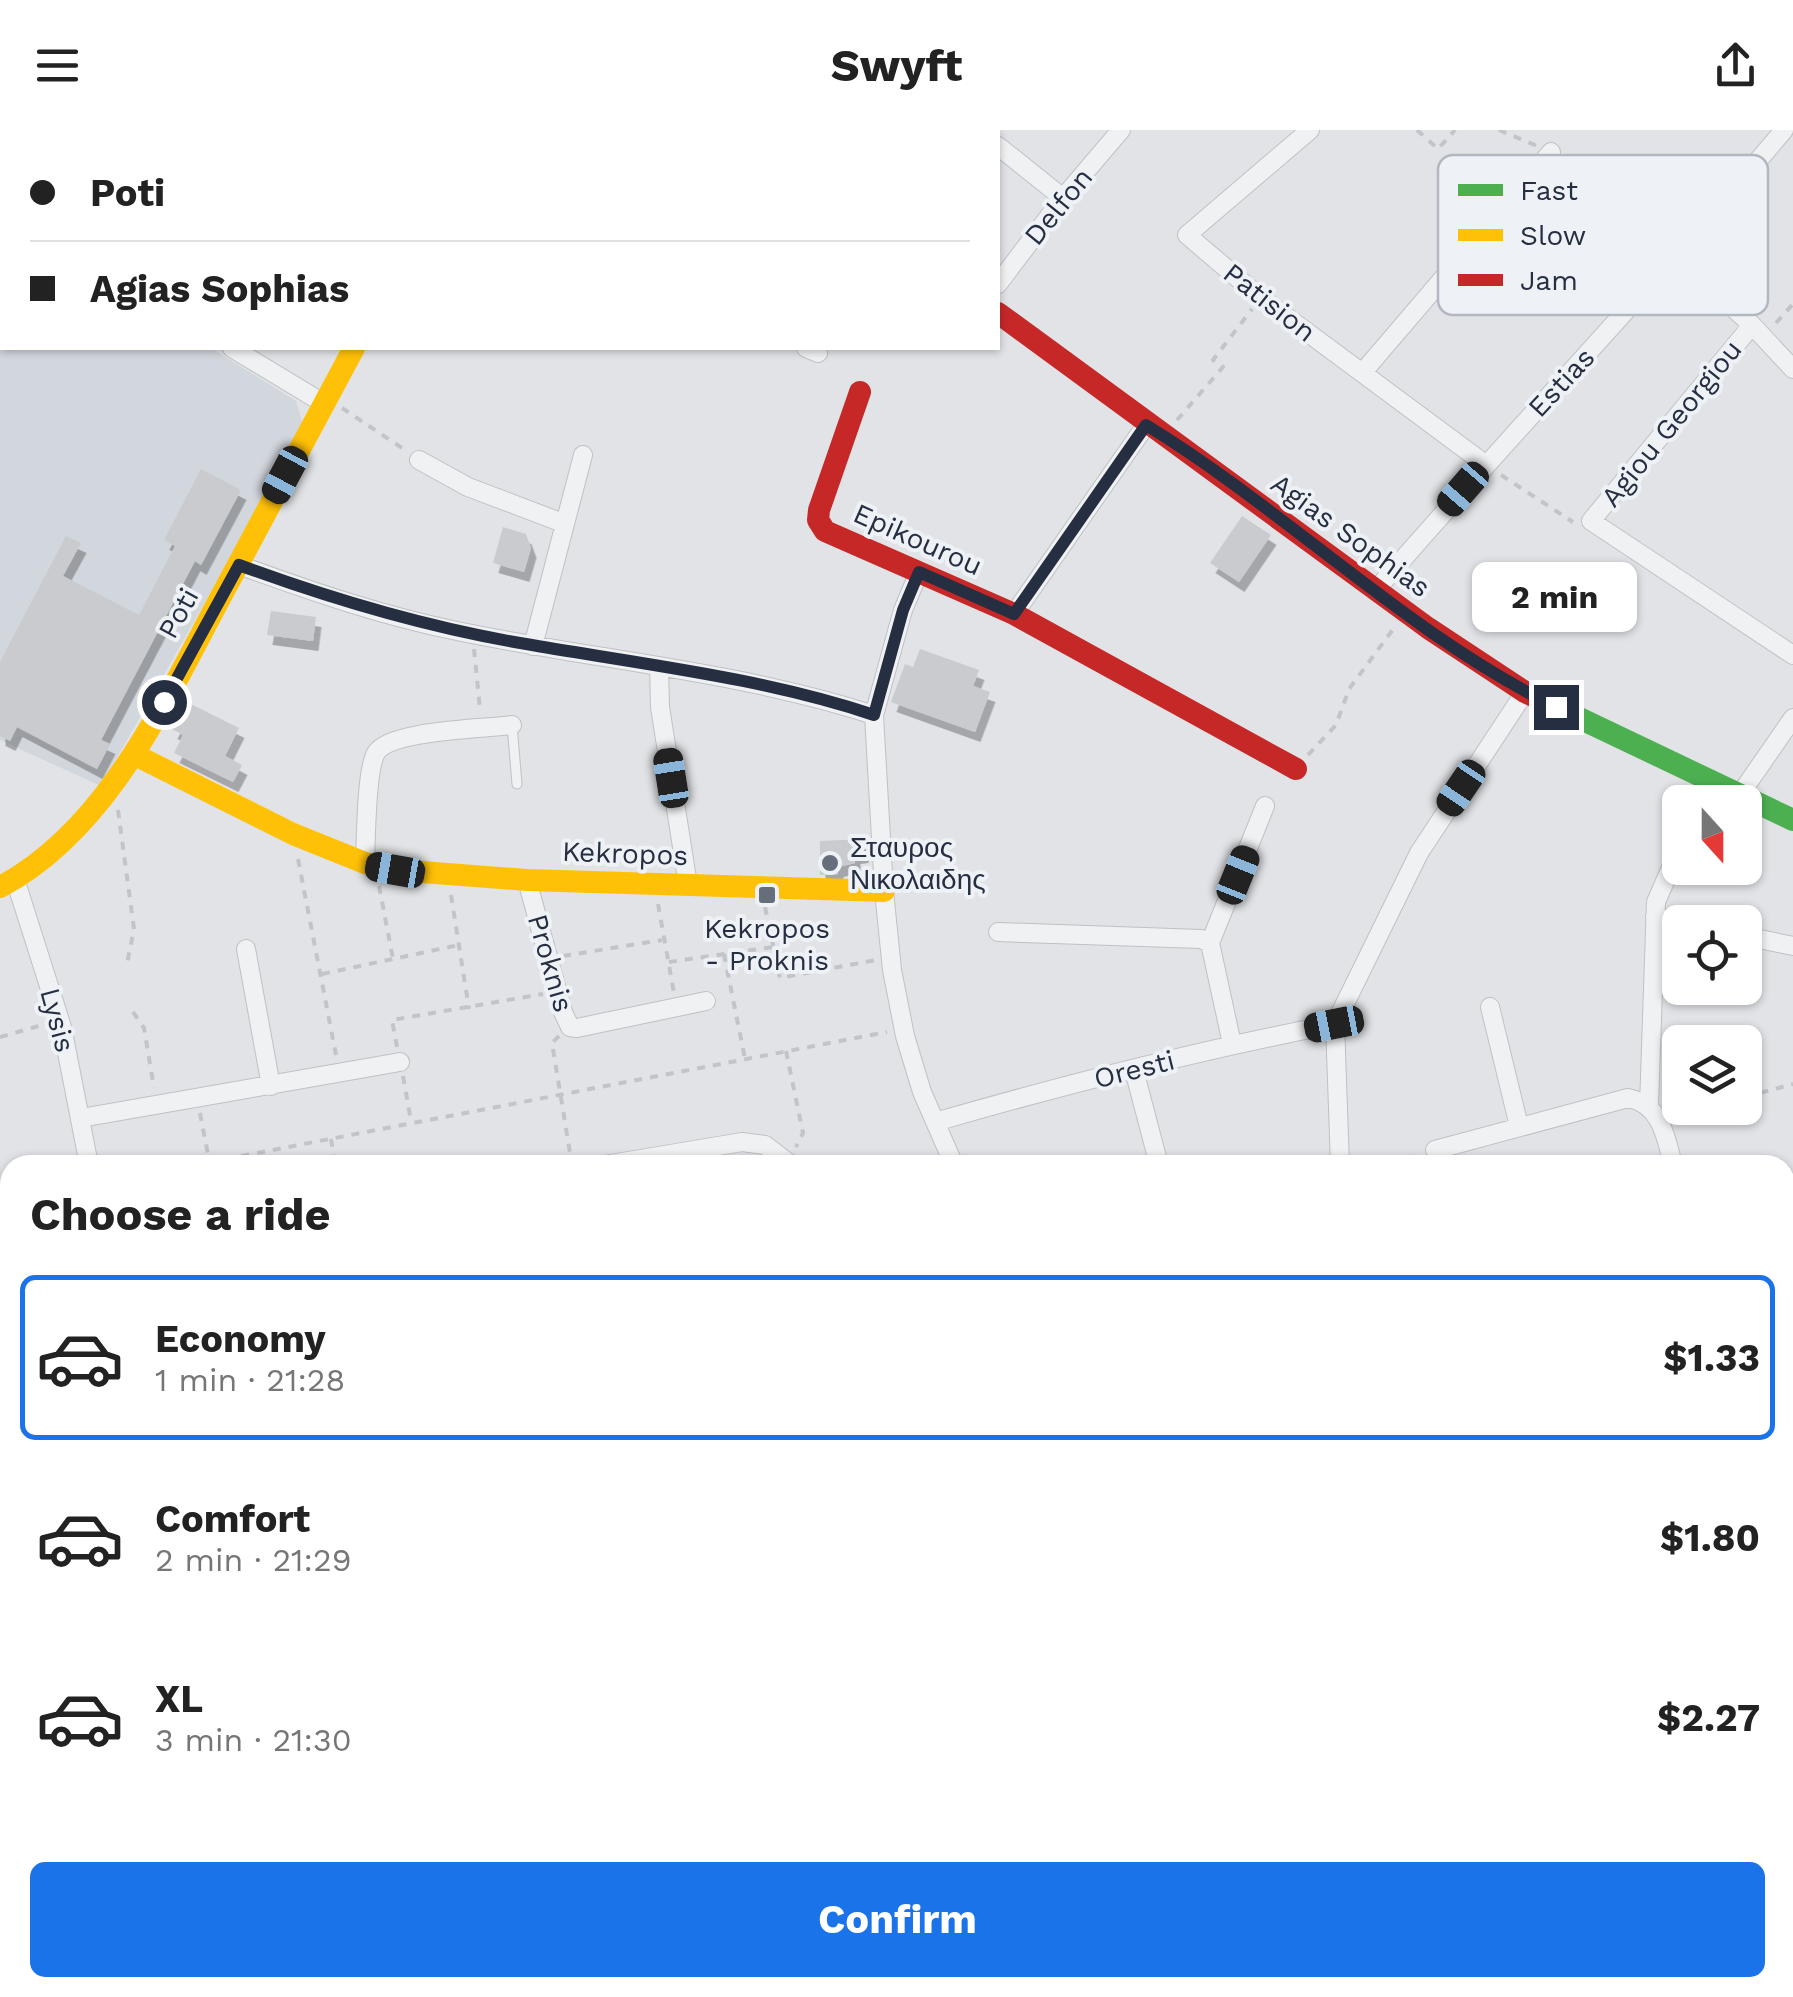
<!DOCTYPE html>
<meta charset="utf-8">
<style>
body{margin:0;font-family:"Work Sans",sans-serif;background:#f2f2f2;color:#222;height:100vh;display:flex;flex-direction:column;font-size:38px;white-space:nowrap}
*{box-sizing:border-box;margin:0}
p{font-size:32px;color:#767676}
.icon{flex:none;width:55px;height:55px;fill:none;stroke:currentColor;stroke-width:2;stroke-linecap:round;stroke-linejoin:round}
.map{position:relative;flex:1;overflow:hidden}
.drawer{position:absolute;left:0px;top:1025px;width:1795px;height:842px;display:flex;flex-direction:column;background:#fff;border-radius:30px 30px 0 0;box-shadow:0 2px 8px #0004}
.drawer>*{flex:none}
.top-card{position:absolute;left:0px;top:0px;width:1000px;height:220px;box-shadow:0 2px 8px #0004;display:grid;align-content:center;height:220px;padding:0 30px;background:#fff}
.needle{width:65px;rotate:159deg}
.tools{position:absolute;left:1662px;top:655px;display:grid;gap:20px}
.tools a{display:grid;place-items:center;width:100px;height:100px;border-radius:15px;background:#fff;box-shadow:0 2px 8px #0004;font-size:50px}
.end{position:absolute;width:45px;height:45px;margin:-22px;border:12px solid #262f41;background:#fff;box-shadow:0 0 0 5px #fff}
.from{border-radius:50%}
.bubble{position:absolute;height:70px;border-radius:15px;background:#fff;box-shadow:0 2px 8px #0004;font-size:32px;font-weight:700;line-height:70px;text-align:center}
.car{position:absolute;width:30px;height:60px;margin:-30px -15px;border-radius:12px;box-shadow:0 0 8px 2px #0007;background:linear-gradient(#222 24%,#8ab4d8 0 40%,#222 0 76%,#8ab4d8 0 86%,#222 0)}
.top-card b{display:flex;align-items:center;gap:35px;height:95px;font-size:38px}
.top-card b+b{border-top:2px solid #e0e0e0}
.top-card i{width:25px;height:25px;background:#222}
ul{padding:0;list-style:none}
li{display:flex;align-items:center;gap:30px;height:165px;margin:0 20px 15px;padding:0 10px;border:5px solid transparent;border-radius:15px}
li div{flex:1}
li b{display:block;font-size:38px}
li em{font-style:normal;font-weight:700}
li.current{border-color:#1a73e8}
li>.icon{width:90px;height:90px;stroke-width:1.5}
h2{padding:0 30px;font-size:45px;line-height:120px}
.primary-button{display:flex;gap:20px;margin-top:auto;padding:20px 30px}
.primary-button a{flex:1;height:115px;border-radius:15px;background:#1a73e8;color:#fff;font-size:40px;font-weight:700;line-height:115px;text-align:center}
header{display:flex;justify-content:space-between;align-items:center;height:130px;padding:0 30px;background:#fff;font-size:45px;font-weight:700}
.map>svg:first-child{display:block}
.built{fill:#d2d6dd}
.building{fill:#c9cbce;filter:url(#shadow)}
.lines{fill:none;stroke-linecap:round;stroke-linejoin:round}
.lane-casing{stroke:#bfc1c4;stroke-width:11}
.street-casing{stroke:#bfc1c4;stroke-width:20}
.path{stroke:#c2c4c9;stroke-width:4;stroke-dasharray:8 8;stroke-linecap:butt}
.lane{stroke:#f0f1f3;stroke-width:9}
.street{stroke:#f0f1f3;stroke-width:18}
.fast{stroke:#4caf50;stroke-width:22}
.slow{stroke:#ffc107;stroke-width:22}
.jam{stroke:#c62828;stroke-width:22}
.route{stroke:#262f41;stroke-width:12}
.poi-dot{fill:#676e7b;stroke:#eef1f6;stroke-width:4}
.labels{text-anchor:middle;stroke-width:8;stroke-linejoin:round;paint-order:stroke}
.street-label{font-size:28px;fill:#262f41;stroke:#eef1f6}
.poi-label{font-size:28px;fill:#262f41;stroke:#eef1f6;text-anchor:start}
.key{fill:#eef1f6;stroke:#b2b7c0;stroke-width:2.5}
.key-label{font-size:28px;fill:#262f41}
</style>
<header><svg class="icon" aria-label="menu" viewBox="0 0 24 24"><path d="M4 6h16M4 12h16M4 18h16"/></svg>Swyft<svg class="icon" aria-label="share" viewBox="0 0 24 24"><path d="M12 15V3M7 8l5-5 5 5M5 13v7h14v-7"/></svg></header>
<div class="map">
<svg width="1793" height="1867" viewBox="0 0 1793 1867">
<defs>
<filter id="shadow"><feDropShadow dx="5.5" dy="10" stdDeviation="0" flood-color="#0004"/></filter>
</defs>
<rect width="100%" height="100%" fill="#e1e3e6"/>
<path class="built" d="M 0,85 L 2,218 L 211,218 L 296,271 L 304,297 L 101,656 L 0,610 Z"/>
<path class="building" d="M 201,339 L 241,360 L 201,435 L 195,431 L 101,610 L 110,614 L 97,639 L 17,597 L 10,611 L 0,606 L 0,532 L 66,406 L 81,413 L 63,446 L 139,485 L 175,416 L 164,410 Z
M 1242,386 L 1271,405 L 1239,452 L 1210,433 Z
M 503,397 L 526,404 L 531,418 L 524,442 L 493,433 Z
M 271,481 L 316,487 L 313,511 L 267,505 Z
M 920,519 L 979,540 L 973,556 L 990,562 L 975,602 L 891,572 L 905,534 L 913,537 Z
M 191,574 L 239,598 L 225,626 L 242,635 L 233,652 L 174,623 L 183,605 L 172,599 L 183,578 L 187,580 Z
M 863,709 L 863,723 L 855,724 L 855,733 L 838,737 L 838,744 L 820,745 L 820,711 Z"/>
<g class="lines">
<g class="lane-casing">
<path id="lane" d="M 512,595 L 517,654"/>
</g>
<g class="street-casing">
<path id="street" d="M 207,0 L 211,2
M 977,0 L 980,2
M 1310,0 L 1187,105 L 1261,168 L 1485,334
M 998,16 L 1063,68
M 1677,127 L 1752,195 L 1793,239
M 998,154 L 1063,68 L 1121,0
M 1752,195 L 1591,391 L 1793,525
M 232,218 L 323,273
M 806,218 L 818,223
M 1363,242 L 1551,22
M 419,330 L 468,357 L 563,393
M 239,435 C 310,461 383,486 457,501 C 596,530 738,541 874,585
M 919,442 L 903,480 L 874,585 L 884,761 L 892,840 L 905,906 L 922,962 L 954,1035
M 1376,460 C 1510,305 1652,157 1784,0
M 1014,484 L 1146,295
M 533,516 L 583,325
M 659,536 L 660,577 L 688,755
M 1739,666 L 1793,588
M 1699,672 L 1708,651
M 365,733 C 366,710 366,640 376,623 C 389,600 485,599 512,595
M 15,749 L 62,897 L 89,1035
M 527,750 L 563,882 L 570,897 L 577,898 L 706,871
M 1655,787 L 1681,792
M 998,802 L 1201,809 L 1210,813
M 1745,806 L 1793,816
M 246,819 L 271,956
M 1490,877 L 1519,996
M 1232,914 L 1210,813 L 1265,676
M 1134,940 L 1159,1035
M 1649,976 L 1656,772 L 1680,717
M 81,988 L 400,932
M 935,992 C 1067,954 1200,920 1335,894
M 1435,1020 L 1628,968 C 1661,974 1666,1007 1673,1035
M 605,1035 L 742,1012 L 765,1015 L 791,1035
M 1340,1035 L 1335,894 L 1419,723 L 1525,562
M 0,1256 L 10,1256
M 1785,1350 L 1793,1368
M 1785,1405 L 1793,1401
M 0,1689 L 10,1706
M 344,1858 L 345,1867
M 1122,1858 L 1124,1867
M 178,1866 L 186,1867
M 757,1867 L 796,1858"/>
</g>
<path class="path" d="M 350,0 L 354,2
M 1417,0 L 1438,19 L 1455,0
M 1499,0 L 1537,16
M 24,2 L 25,0
M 661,2 L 663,0
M 840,2 L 841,0
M 1776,193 L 1793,174
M 342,278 L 405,320
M 1177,290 L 1223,237 L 1213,230 L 1252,179
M 1501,345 L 1573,392
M 474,519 L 480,579
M 1308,625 L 1336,595 L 1349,559 L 1394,498
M 118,680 L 134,799 L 127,834
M 298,729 L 336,925
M 379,756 L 393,829
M 451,765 L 469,879
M 658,774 L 674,863
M 765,777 L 780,848 L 876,830
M 724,824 L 745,929
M 563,826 L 662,810
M 669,832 L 773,817
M 322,844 L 459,815
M 133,882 L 144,898 L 154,958
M 559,906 L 552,913 L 572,1035
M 0,907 L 46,894
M 397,917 L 392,890 L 543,864
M 786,921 L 803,1003 L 796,1017
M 403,946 L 411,991
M 1745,967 L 1793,954
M 200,983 L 210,1035
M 1676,985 L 1705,978
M 331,1009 L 335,1035
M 210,1032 L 887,902
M 1391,1035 L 1421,1024
M 0,1092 L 10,1090
M 1785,1131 L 1793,1128
M 0,1144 L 5,1158
M 1785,1150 L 1793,1147
M 0,1161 L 10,1154
M 0,1201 L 10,1215
M 0,1228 L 10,1218
M 0,1359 L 10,1354
M 0,1483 L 10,1485
M 0,1542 L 10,1537
M 844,1858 L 847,1867
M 993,1858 L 995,1867
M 0,1863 L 4,1867"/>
<use href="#lane" class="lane"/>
<use href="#street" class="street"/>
<path class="fast" d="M 500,2 L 502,0
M 1556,577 L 1793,690"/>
<path class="slow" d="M 745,0 L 749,2
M 135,625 L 293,704 L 365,733 L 395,740 L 527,750 L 884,761
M 0,757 C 111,698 168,564 225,459 C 268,378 311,298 354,218"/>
<path class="jam" d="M 998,183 L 1428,498 L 1525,562 L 1556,577
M 860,262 L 819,380 L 818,390 L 825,401 L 1014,484 L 1296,639"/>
</g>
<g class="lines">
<path class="route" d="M 164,572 L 239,435 C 334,470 432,499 532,515 C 647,535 763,548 874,585 L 903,480 L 919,442 L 1014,484 L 1146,295 C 1287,381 1407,504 1556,577"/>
</g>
<g class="poi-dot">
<circle cx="830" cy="733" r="10"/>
<rect x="757" y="755" width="20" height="20" rx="5"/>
</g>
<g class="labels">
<g class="street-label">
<text transform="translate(1058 76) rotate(-51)" y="10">Delfon</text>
<text transform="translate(1270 172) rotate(38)" y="10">Patision</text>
<text transform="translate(1561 252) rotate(-47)" y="10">Estias</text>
<text transform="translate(1671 293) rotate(-51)" y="10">Agiou Georgiou</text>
<text transform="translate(1351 405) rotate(36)" y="10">Agias Sophias</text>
<text transform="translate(918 409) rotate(24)" y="10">Epikourou</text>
<text transform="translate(178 483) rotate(-61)" y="10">Poti</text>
<text transform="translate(625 723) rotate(2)" y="10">Kekropos</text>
<text transform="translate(551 833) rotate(74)" y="10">Proknis</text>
<text transform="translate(58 890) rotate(75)" y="10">Lysis</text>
<text transform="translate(1134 939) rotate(-14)" y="10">Oresti</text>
</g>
<g class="poi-label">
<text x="850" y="727">Σταυρος<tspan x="850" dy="32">Νικολαιδης</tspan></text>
<text x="767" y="808" text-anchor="middle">Kekropos<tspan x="767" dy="32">- Proknis</tspan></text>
</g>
</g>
<rect x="1438" y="25" width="330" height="160" rx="15" class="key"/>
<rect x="1458" y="54" width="45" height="12" fill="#4caf50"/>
<rect x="1458" y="99" width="45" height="12" fill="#ffc107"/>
<rect x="1458" y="144" width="45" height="12" fill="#c62828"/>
<g class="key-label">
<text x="1520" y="70">Fast</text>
<text x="1520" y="115">Slow</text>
<text x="1520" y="160">Jam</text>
</g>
</svg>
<div class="tools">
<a><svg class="needle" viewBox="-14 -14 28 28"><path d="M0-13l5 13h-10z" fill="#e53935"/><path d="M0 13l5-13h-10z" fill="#767676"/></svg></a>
<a><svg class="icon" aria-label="locate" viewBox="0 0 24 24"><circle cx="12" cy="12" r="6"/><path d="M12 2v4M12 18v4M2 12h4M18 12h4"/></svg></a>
<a><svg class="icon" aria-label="layers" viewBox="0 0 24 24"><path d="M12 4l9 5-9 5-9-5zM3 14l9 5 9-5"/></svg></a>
</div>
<i class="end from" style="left:164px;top:572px"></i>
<i class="end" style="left:1556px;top:577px"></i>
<div class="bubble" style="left:1472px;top:432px;width:165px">2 min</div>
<i class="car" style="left:285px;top:345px;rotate:208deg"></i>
<i class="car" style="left:1463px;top:359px;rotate:221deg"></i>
<i class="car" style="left:671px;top:648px;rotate:351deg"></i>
<i class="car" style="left:1461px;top:658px;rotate:214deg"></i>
<i class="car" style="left:395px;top:740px;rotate:280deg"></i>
<i class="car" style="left:1238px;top:745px;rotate:22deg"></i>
<i class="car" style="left:1334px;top:894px;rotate:259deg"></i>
<div class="top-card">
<b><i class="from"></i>Poti</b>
<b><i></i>Agias Sophias</b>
</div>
<section class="drawer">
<h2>Choose a ride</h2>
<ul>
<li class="current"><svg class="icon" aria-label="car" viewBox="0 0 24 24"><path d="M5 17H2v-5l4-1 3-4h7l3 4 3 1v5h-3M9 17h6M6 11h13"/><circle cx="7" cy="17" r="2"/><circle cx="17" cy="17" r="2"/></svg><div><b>Economy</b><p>1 min · 21:28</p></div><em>$1.33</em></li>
<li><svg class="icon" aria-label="car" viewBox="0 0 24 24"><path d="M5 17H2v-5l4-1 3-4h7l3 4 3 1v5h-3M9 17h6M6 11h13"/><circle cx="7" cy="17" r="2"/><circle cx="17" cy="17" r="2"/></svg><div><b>Comfort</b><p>2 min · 21:29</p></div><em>$1.80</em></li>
<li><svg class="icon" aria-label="car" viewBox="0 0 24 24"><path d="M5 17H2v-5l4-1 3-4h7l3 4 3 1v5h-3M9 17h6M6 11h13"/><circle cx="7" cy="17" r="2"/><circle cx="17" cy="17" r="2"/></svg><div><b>XL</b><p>3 min · 21:30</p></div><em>$2.27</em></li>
</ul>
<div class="primary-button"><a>Confirm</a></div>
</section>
</div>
